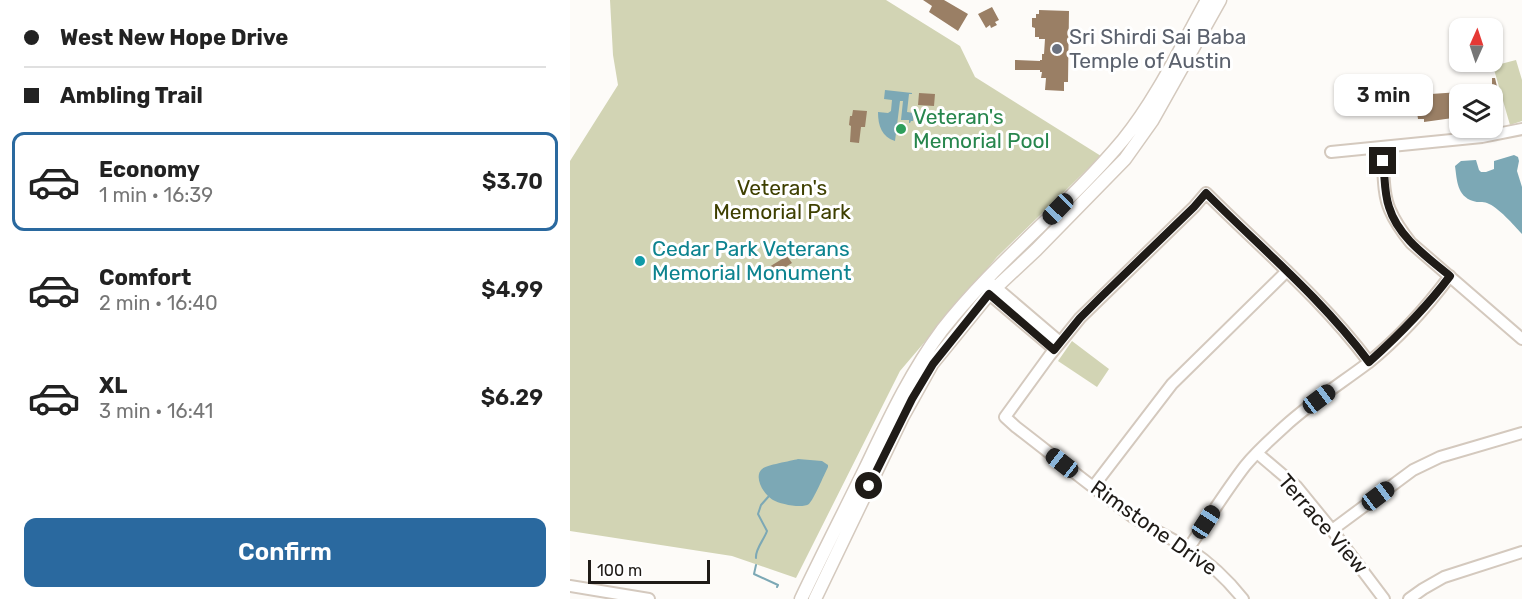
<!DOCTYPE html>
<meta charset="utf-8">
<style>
body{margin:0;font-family:Rubik,sans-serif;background:#f6f6f6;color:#222;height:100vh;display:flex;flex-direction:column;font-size:22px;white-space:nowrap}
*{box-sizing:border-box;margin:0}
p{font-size:20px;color:#767676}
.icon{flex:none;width:33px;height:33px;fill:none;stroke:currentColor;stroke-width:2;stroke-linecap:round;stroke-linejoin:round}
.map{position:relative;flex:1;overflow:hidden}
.sheet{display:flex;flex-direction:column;background:#fff;width:570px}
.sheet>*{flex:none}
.top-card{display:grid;align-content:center;height:132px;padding:0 24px;background:#fff}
.needle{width:39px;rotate:3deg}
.controls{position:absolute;left:879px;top:18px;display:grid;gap:12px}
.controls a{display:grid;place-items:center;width:54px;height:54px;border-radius:12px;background:#fff;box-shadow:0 2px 4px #0004;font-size:30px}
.scale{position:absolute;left:18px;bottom:15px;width:122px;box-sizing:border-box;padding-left:6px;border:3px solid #1f1b17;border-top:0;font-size:16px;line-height:21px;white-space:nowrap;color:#1f1b17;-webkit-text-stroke:4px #fff;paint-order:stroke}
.end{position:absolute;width:27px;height:27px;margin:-14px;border:8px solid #1f1b17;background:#fff;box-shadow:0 0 0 3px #fff}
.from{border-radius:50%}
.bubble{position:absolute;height:42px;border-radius:12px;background:#fff;box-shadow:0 2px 4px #0004;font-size:20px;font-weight:600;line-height:42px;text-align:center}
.car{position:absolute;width:18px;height:36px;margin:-18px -9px;border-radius:8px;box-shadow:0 0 4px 2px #0007;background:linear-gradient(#222 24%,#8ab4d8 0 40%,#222 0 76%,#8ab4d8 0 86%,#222 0)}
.top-card b{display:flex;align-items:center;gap:21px;height:57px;font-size:22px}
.top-card b+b{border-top:2px solid #e0e0e0}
.top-card i{width:15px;height:15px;background:#222}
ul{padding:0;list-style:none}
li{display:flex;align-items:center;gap:18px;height:99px;margin:0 12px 9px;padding:0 12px;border:3px solid transparent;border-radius:12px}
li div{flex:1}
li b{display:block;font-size:22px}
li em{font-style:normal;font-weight:600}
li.on{border-color:#2a699f}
li>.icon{width:54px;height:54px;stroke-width:1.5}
.primary-button{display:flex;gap:12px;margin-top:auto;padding:12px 24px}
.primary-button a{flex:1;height:69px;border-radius:12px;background:#2a699f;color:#fff;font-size:24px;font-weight:600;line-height:69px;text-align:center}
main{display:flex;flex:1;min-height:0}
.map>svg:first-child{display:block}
.green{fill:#d2d4b4}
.water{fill:#7ca8b5}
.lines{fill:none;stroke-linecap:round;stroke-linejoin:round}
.stream{stroke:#7ca8b5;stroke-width:2}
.building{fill:#9a7f65}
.minor-casing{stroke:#d4c9be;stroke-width:14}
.major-casing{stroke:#d4c9be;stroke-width:15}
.minor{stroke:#fff;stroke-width:10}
.major{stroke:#fff;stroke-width:12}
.route{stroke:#1f1b17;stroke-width:8}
.worship-dot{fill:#6b7280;stroke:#fff;stroke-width:2}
.leisure-dot{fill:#2e9e5b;stroke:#fff;stroke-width:2}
.culture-dot{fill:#0f9aa8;stroke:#fff;stroke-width:2}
.labels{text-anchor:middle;stroke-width:6;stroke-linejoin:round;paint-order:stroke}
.worship-label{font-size:21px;fill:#5b616d;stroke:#fff;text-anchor:start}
.leisure-label{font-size:21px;fill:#27864d;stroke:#fff;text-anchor:start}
.park-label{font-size:21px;fill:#3e3f00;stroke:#fff}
.culture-label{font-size:21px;fill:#0d838f;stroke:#fff;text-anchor:start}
.street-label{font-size:21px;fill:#1f1b17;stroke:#fff}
</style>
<main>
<section class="sheet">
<div class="top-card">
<b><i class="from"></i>West New Hope Drive</b>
<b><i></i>Ambling Trail</b>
</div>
<ul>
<li class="on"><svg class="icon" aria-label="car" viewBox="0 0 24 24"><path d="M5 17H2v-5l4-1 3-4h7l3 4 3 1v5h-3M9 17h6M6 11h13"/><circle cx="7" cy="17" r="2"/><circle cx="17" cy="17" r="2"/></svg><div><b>Economy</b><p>1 min · 16:39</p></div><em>$3.70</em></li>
<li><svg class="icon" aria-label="car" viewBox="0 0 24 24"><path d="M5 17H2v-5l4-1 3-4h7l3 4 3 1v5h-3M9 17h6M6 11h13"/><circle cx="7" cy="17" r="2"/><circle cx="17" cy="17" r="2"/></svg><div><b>Comfort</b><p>2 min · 16:40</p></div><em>$4.99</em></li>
<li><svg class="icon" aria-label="car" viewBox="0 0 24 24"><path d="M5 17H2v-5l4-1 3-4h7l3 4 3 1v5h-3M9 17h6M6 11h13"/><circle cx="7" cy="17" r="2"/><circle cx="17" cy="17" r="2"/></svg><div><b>XL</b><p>3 min · 16:41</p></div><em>$6.29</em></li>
</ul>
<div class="primary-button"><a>Confirm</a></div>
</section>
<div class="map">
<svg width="952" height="599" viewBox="0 0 952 599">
<rect width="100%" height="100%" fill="#fdfbf8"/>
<path class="green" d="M 40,0 L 316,0 L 390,46 L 405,77 L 531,156 L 427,257 L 330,371 L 226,578 L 162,556 L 0,531 L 0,161 L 48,85 L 43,55 Z
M 946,60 L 952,80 L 952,121 L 940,125 L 923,66 Z
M 502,341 L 539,369 L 527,387 L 488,361 Z"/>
<path class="water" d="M 315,90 L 342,93 L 342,94 L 339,94 L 337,112 L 344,113 L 343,121 L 341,121 L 340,123 L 339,123 L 339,120 L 331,120 L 333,101 L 330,101 L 325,141 C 312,137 308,126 308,112 L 318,113 L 321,111 L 322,100 L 314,99 Z
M 944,155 L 948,157 L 949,161 L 947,171 L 952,187 L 952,234 C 944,225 928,207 917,203 C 913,201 908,203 903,201 C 887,196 887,180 885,166 L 891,161 L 906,160 L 909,170 L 911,172 L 916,172 L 924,169 L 924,161 Z
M 228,459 L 252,461 L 258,465 L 258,467 C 254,475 244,499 239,504 C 232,509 210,504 203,500 C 194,495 183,477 192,469 C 196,465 221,461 228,459 Z"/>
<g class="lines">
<path class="stream" d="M 186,558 C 185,549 194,540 197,531 L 188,514 L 191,505 L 199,496
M 186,565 L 184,574 L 208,585 L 207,587"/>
</g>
<path class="building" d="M 353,0 L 374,0 L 398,14 L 388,31 L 359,12 L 362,6 Z
M 422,7 L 429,20 L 425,22 L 427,25 L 421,28 L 420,25 L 416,28 L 408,14 Z
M 469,10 L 499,11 L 498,82 L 494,82 L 494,91 L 475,90 L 476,78 L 471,78 L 472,72 L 470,72 L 470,70 L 445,70 L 445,60 L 470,61 L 470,60 L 472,60 L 472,54 L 474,54 L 475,39 L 469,39 L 469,37 L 465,37 L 465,28 L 462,27 L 462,18 L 466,18 L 466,14 L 469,14 Z
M 922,78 L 925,78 L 933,112 L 922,114 L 922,94 L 902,94 L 902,92 L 922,87 Z
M 854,92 L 861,92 L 861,94 L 890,92 L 890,117 L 854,122 L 854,119 L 848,119 L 845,98 L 850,97 L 849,95 L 855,96 Z
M 349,93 L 365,94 L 364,106 L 348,105 Z
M 283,110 L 297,111 L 295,127 L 291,127 L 289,143 L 280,142 L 281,126 L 279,125 L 280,116 L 282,116 Z
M 217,256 L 222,263 L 204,274 L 199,267 Z"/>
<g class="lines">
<g class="minor-casing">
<path id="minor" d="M 812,148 C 814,166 812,193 820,210 C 825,222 833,233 841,243 L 952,339
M 761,152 L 912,137 L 952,129
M 422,284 L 490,342
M 417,286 L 419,294 L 484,349
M 687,453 L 726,486 L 762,530 L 814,599
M 523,487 L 602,384 L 717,271
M 762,530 L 843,470 L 870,457 L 952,433
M 618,549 C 637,521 655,492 675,466 C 687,451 701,439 714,427 C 740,403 770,384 798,363 C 829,338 856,308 880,276
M 0,586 L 79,599
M 673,599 C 657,579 640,563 619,549 C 601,538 581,529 563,517 C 523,488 485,457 446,427 L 435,417 L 480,355 L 510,318 L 624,207 L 636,193 C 691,248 752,299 799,362
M 839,599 L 853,589 L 874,577 L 952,552"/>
</g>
<g class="major-casing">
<path id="major" d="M 231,599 C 252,555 274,512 295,469 C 318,421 340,373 372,330 C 426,261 497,207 553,140 C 586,100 612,45 637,0
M 245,599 L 333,416 L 362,364 L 419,294 L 466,250 L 555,159 L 582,121 L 650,0"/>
</g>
<use href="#minor" class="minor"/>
<use href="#major" class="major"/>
</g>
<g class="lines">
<path class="route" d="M 299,486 L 342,399 L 363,364 L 419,294 L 484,350 L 510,318 L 530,298 L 624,207 L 636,193 C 691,248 752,299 799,362 C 829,335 856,308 880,276 C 857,257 828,237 819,207 C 814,193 815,176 813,161"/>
</g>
<circle class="worship-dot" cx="487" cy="49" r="6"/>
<circle class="leisure-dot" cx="331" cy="129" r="6"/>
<circle class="culture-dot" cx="70" cy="261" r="6"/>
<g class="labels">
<g class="worship-label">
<text x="499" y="44">Sri Shirdi Sai Baba<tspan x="499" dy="24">Temple of Austin</tspan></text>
</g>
<g class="leisure-label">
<text x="343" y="124">Veteran's<tspan x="343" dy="24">Memorial Pool</tspan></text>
</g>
<g class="park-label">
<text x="212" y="195">Veteran's<tspan x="212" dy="24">Memorial Park</tspan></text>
</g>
<g class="culture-label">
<text x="82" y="256">Cedar Park Veterans<tspan x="82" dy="24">Memorial Monument</tspan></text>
</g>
<g class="street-label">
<text transform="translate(753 524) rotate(49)" y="7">Terrace View</text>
<text transform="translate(584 528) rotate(35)" y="7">Rimstone Drive</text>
</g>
</g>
</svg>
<div class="controls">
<a><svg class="needle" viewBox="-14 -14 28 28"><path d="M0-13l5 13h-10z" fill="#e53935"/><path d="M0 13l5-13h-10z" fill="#767676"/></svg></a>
<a><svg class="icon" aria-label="layers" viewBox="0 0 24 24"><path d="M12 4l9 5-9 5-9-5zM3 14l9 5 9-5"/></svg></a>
</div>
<div class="scale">100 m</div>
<i class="end from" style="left:299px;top:486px"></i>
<i class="end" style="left:813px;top:161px"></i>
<div class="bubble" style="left:764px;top:74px;width:99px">3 min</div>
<i class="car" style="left:488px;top:209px;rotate:224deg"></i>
<i class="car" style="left:749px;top:399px;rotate:53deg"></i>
<i class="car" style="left:492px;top:463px;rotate:308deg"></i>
<i class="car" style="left:808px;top:496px;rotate:53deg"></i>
<i class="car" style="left:636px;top:522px;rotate:33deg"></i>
</div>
</main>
